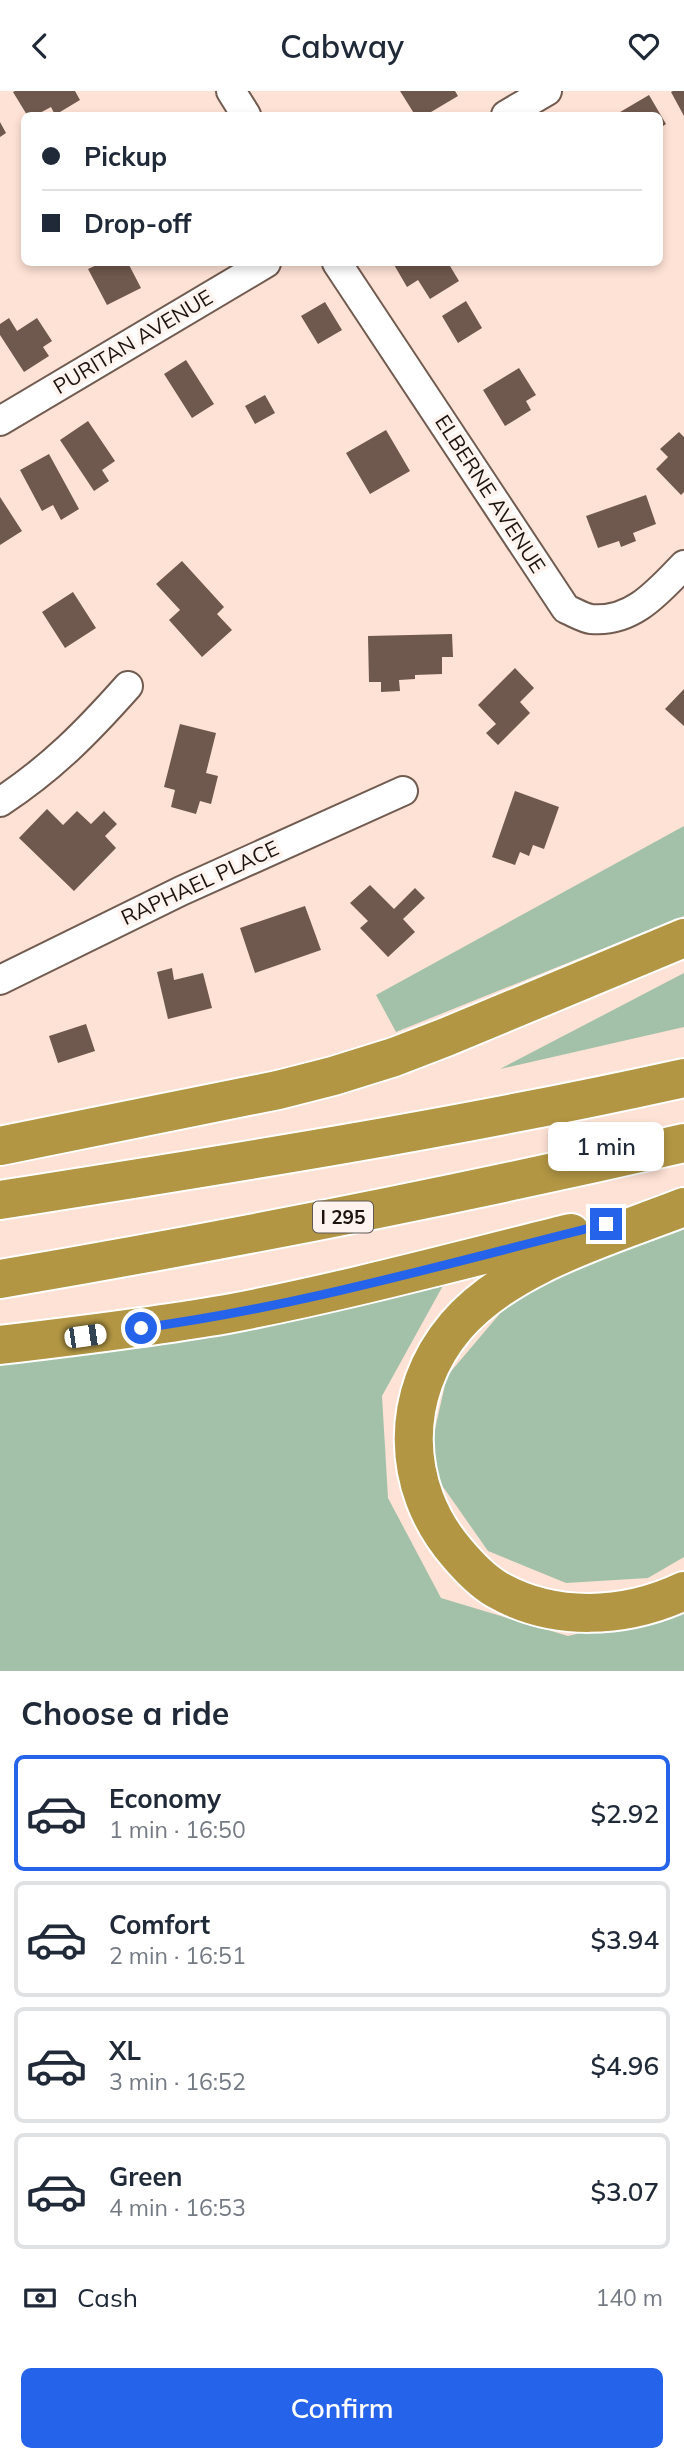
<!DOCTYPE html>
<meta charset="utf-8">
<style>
body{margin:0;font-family:Mulish,sans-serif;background:#f6f6f7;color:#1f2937;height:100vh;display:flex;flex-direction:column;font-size:26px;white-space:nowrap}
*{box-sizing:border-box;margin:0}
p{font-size:23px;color:#747a83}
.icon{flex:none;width:38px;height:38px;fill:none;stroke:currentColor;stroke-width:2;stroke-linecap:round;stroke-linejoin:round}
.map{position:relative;height:1580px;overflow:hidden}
.panel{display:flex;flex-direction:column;background:#fff;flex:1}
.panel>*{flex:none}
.banner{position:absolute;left:21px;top:21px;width:642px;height:154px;border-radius:10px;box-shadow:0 4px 10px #0003;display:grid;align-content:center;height:154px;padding:0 21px;background:#fff}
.end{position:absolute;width:32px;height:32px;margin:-16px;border:9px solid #2563eb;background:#fff;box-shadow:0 0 0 4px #fff}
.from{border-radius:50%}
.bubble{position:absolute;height:49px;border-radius:10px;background:#fff;box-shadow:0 4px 10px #0003;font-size:23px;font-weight:600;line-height:49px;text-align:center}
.car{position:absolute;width:21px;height:42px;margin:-21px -10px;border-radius:9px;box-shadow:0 0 5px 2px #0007;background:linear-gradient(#fff 24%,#345 0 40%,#fff 0 76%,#345 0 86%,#fff 0)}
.banner b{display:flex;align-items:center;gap:24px;height:66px;font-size:26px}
.banner b+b{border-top:2px solid #e0e1e3}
.banner i{width:18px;height:18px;background:#1f2937}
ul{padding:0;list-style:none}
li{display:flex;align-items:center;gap:21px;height:116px;margin:0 14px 10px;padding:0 7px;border:4px solid #e0e1e3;border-radius:10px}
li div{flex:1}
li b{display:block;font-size:26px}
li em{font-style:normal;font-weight:600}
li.selected{border-color:#2563eb}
li>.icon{width:63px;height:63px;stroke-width:1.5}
h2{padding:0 21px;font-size:32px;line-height:84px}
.pay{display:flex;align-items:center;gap:18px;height:77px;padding:0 21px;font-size:26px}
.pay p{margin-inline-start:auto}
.button{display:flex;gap:14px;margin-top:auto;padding:14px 21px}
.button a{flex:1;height:80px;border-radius:10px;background:#2563eb;color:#fff;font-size:28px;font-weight:600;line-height:80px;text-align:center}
header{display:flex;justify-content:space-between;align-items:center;height:91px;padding:0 21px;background:#fff;font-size:32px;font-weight:600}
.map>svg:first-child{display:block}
.forest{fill:#a3c1a9}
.building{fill:#6f584d}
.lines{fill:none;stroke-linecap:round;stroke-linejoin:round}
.minor-casing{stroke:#725b50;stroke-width:32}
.highway-casing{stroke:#fff;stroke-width:42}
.minor{stroke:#fff;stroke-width:28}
.highway{stroke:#b29644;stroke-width:38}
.route{stroke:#2563eb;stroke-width:9}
.labels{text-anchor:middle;stroke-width:7;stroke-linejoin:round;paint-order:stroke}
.shield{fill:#fef3ee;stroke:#605752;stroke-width:2}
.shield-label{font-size:19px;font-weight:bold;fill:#1d140f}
.street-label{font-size:21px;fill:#1d140f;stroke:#fef3ee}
</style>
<header><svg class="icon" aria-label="back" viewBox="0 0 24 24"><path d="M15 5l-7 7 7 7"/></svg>Cabway<svg class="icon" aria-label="heart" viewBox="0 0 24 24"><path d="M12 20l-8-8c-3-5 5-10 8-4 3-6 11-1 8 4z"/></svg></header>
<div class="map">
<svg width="684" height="1580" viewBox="0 0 684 1580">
<rect width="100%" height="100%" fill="#fee2d5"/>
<path class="forest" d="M 684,735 L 684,825 L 396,941 L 376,904 Z
M 684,882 L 684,936 L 500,978 Z
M 684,1133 L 684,1466 L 648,1487 L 566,1492 L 488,1460 L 427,1373 L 447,1285 L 526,1192 Z
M 445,1191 L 382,1305 L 388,1407 L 441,1507 L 568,1545 L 684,1517 L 684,1580 L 0,1580 L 0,1263 Z"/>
<path class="building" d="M 15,0 L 75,0 L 80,9 L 55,24 L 51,16 L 36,24 L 27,24 L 13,1 Z
M 400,0 L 455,0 L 458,5 L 426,24 L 415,24 Z
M 673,0 L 684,0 L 684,25 L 671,1 Z
M 649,4 L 666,33 L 660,37 L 660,24 L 615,24 Z
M 0,31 L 6,42 L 0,46 Z
M 101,172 L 128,172 L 141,197 L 107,214 L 88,178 Z
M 393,172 L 455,172 L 450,175 L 459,190 L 430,208 L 418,189 L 407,196 Z
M 466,210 L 482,237 L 458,252 L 442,225 Z
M 325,211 L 342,239 L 318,253 L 301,225 Z
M 9,227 L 17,240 L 37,227 L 52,250 L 43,256 L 49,265 L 24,281 L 0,244 L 0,233 Z
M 186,269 L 214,313 L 192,327 L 164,283 Z
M 519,277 L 536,304 L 526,310 L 531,319 L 505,335 L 483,299 Z
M 265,304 L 275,322 L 255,333 L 245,315 Z
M 88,330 L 115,370 L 102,379 L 109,390 L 94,400 L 60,349 Z
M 386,339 L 410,380 L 370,403 L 346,362 Z
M 679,341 L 684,346 L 684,401 L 681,404 L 656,378 L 668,366 L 660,358 Z
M 49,363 L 79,418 L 61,429 L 53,414 L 42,420 L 20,379 Z
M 646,404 L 656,433 L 633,442 L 636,450 L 621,456 L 619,450 L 598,457 L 586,425 Z
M 0,406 L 22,440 L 0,454 Z
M 182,470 L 224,516 L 217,523 L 232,539 L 202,566 L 169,529 L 180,519 L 156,493 Z
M 73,501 L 96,537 L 65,557 L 42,521 Z
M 452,543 L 453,566 L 442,566 L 442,583 L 415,584 L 415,588 L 399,589 L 400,600 L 381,601 L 381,591 L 369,591 L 368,545 Z
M 515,577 L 534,597 L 520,611 L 530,622 L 498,654 L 486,642 L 496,633 L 478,614 Z
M 684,598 L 684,635 L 665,618 Z
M 180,633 L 216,642 L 206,682 L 218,685 L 211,713 L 200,710 L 196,723 L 171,716 L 175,699 L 164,696 Z
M 515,700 L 559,716 L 544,758 L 533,754 L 529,765 L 520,761 L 515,774 L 492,766 Z
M 47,718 L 63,734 L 77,720 L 91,733 L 104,720 L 117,733 L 105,745 L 116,757 L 74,800 L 19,747 Z
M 370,794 L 394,818 L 415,797 L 425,807 L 403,828 L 415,841 L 388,866 L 360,837 L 368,830 L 350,812 Z
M 305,815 L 321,859 L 255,882 L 240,837 Z
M 172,877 L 174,889 L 203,882 L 212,917 L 168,928 L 157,881 Z
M 86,933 L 95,960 L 58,972 L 49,945 Z"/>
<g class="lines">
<g class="minor-casing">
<path id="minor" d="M 231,0 L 246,24
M 506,24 L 547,0
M 337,172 L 566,518 C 574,521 583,527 591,528 C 632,532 658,501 684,474
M 0,330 L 266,172
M 0,711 C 52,677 87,641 128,595
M 0,889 L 181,800 L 403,700"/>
</g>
<g class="highway-casing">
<path id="highway" d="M 0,1055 L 278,999 L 333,985 L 394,966 L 446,946 L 684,847
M 0,1109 C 229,1073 458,1037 684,987
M 684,1116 C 610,1145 509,1173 456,1235 C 399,1302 400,1396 457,1462 C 468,1475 481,1489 496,1498 C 553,1531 625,1528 684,1500
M 0,1188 C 229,1149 457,1104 684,1052
M 0,1254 C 76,1245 152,1236 227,1223 C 343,1201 457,1170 571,1142"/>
</g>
<use href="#minor" class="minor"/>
<use href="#highway" class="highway"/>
</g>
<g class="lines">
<path class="route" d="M 141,1237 C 298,1216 452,1171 606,1133"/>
</g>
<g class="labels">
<rect class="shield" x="313" y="1110.5" width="60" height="31" rx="5"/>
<g class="shield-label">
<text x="343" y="1133">I 295</text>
</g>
<g class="street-label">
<text transform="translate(133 251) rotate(-31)" y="7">PURITAN AVENUE</text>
<text transform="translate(490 403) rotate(57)" y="7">ELBERNE AVENUE</text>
<text transform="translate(200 792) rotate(-25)" y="7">RAPHAEL PLACE</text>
</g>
</g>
</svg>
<i class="end from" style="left:141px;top:1237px"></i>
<i class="end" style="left:606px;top:1133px"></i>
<div class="bubble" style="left:548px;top:1031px;width:116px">1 min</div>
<i class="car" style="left:85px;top:1245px;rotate:82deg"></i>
<div class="banner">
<b><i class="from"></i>Pickup</b>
<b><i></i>Drop-off</b>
</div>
</div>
<section class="panel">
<h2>Choose a ride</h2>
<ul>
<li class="selected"><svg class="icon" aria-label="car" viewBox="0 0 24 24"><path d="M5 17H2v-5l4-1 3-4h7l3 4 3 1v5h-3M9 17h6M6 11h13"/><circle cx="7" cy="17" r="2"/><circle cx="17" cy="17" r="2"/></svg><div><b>Economy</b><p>1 min · 16:50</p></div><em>$2.92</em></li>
<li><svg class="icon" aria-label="car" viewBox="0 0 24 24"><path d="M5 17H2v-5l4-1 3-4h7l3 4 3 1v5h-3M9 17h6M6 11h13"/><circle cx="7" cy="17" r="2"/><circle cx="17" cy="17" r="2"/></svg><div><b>Comfort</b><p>2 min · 16:51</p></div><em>$3.94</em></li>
<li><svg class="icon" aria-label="car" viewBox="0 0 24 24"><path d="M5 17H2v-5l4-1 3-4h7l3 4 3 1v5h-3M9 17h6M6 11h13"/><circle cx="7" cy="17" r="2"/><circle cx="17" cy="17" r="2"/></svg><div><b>XL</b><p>3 min · 16:52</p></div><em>$4.96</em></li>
<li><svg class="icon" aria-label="car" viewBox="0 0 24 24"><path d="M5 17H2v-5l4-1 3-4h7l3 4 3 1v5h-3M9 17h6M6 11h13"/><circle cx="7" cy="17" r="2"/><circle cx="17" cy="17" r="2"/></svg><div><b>Green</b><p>4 min · 16:53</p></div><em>$3.07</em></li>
</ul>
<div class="pay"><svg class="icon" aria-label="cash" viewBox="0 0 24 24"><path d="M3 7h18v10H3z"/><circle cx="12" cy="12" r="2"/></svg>Cash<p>140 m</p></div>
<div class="button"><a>Confirm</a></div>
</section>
